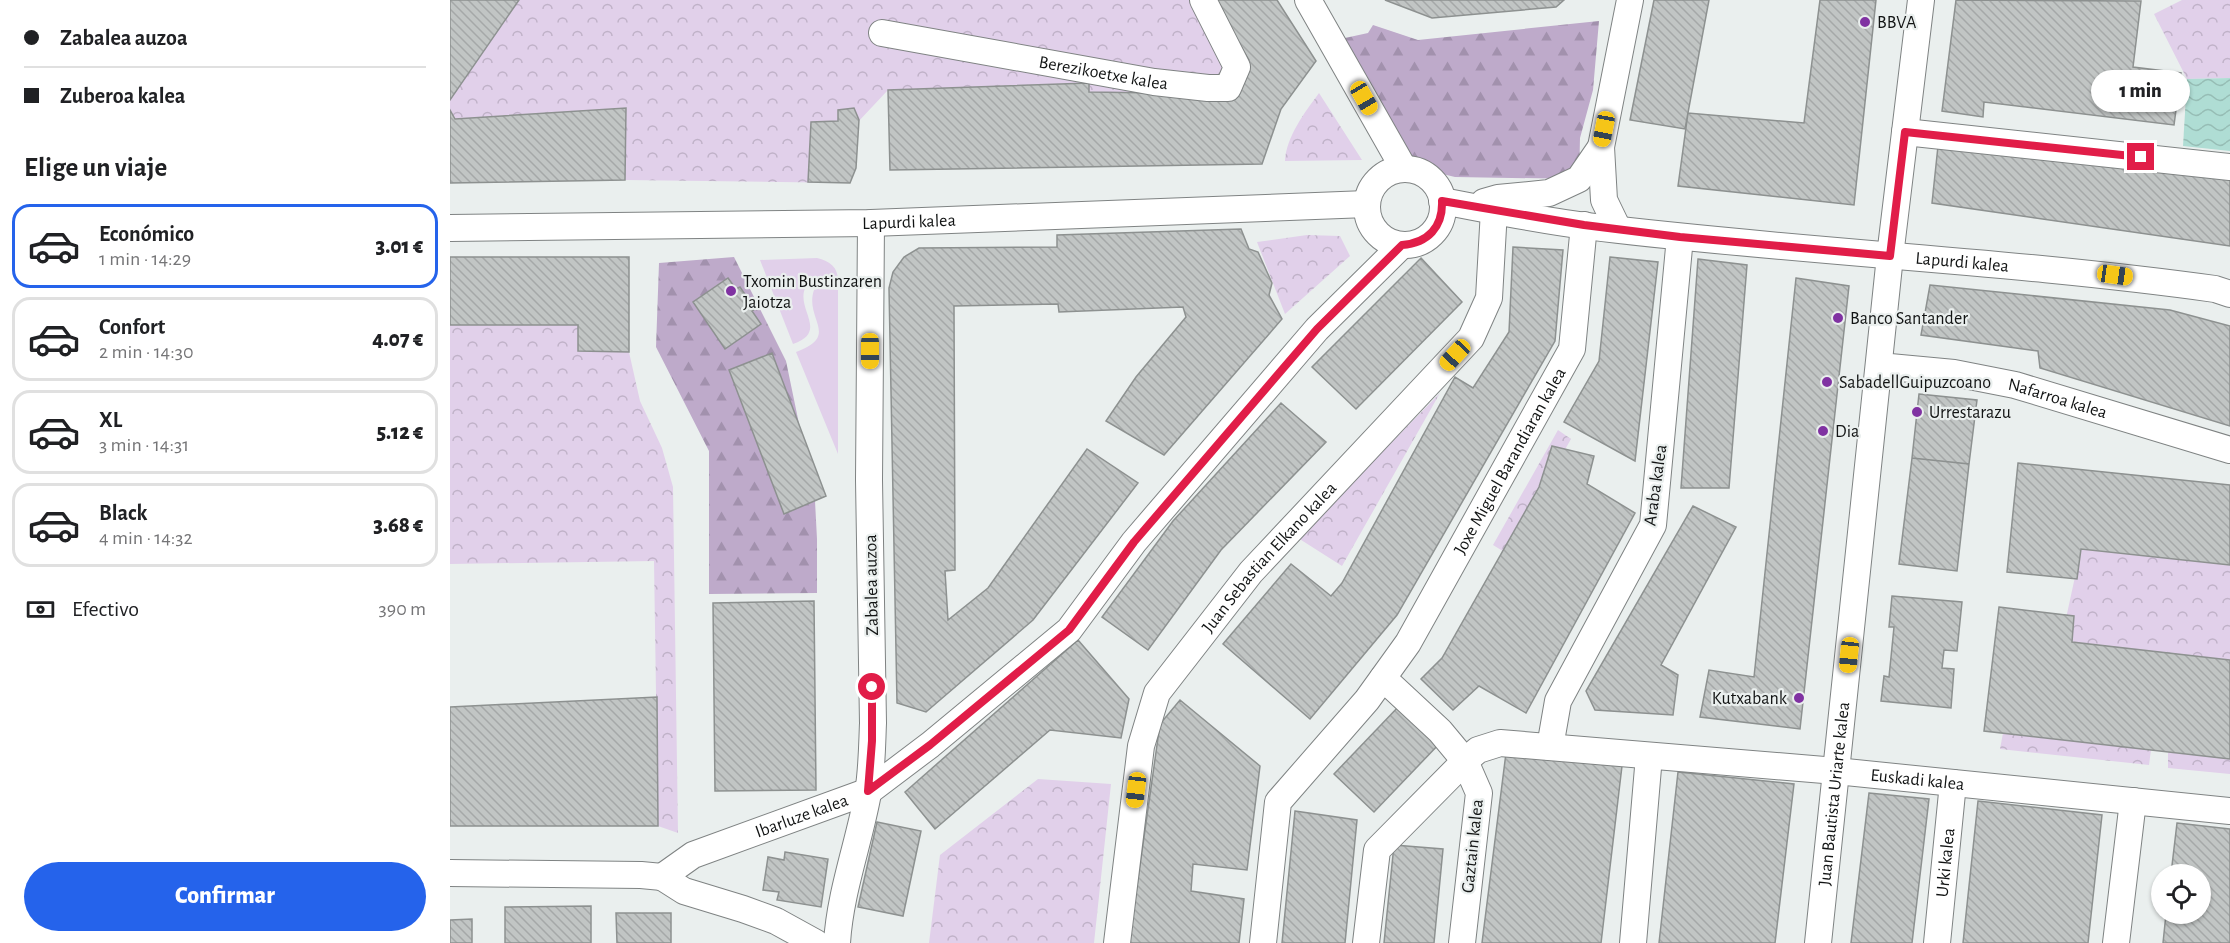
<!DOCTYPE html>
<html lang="es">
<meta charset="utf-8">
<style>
body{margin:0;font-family:"Alegreya Sans",sans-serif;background:#f6f6f6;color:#202124;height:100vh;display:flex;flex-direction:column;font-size:22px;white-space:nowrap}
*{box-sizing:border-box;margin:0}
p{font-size:20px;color:#757577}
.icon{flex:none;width:33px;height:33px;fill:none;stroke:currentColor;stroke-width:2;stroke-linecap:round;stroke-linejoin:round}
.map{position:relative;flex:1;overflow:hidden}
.panel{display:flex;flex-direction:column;background:#fff;width:450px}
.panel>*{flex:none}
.top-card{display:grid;align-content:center;height:132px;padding:0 24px;background:#fff}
.controls{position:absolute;left:1701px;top:864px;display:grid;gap:12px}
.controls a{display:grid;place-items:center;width:60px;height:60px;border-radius:50%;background:#fff;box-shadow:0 2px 4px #0004;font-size:30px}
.end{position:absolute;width:27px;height:27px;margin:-14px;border:8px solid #e11d48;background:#fff;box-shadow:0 0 0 3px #fff}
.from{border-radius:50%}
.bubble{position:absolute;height:42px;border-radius:21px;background:#fff;box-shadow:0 2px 4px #0004;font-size:20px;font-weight:800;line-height:42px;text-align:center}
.car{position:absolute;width:18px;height:36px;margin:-18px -9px;border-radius:8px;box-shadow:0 0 4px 2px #0007;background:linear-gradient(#f5c518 24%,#345 0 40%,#f5c518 0 76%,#345 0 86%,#f5c518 0)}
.top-card b{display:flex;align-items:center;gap:21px;height:57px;font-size:22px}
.top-card b+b{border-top:2px solid #e0e0e0}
.top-card i{width:15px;height:15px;background:#202124}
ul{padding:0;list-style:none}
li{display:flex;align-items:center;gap:18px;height:84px;margin:0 12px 9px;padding:0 12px;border:3px solid #e0e0e0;border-radius:18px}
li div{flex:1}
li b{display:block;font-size:22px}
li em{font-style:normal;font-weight:800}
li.active{border-color:#2563eb}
li>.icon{width:54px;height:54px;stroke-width:1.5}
h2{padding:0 24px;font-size:27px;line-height:72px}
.pay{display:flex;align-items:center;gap:15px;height:66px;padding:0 24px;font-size:22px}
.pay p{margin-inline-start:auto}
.button{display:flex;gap:12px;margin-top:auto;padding:12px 24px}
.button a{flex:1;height:69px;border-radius:36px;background:#2563eb;color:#fff;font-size:24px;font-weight:800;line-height:69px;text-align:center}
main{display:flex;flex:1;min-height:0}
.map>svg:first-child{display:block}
.green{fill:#e1d0ea}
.forest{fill:url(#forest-firs)}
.park{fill:url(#park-crowns)}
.water{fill:url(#water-waves)}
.building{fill:url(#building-back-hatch);stroke:#8d9190;stroke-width:1.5}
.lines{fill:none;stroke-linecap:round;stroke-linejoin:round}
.street-casing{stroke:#7f8383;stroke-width:28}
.street{stroke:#fff;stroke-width:26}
.route{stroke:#e11d48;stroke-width:8}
.poi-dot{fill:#8032a2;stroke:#eaefee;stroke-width:2}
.labels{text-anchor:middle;stroke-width:4.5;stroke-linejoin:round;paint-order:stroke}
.poi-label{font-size:18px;fill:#121414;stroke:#eaefee;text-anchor:start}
.street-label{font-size:18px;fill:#121414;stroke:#eaefee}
</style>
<main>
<section class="panel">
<div class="top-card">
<b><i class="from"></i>Zabalea auzoa</b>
<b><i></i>Zuberoa kalea</b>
</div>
<h2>Elige un viaje</h2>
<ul>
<li class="active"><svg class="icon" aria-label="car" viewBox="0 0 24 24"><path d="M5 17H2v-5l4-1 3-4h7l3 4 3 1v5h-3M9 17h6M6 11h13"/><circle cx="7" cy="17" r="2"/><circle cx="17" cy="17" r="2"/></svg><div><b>Económico</b><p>1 min · 14:29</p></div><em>3.01 €</em></li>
<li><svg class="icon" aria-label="car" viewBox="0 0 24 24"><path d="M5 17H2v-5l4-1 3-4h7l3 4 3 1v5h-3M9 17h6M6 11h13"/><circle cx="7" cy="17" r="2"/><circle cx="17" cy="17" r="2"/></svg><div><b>Confort</b><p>2 min · 14:30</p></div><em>4.07 €</em></li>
<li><svg class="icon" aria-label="car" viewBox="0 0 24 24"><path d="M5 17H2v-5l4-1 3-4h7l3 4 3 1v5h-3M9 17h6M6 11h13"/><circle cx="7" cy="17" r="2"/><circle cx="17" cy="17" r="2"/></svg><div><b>XL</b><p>3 min · 14:31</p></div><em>5.12 €</em></li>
<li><svg class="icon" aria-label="car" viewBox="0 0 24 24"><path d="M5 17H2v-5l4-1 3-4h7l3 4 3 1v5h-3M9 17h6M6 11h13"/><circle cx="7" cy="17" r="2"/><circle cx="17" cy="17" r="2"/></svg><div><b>Black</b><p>4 min · 14:32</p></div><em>3.68 €</em></li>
</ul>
<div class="pay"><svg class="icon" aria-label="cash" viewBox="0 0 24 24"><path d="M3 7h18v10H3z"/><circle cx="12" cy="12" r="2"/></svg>Efectivo<p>390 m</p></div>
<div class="button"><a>Confirmar</a></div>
</section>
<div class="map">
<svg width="1780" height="943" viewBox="0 0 1780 943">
<defs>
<pattern id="forest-firs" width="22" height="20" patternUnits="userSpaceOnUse" patternTransform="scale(1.5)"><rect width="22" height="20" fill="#beaaca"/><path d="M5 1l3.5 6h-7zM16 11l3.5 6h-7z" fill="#a291ad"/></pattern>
<pattern id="park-crowns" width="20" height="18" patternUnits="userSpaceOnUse" patternTransform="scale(1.5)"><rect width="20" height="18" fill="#e1d0ea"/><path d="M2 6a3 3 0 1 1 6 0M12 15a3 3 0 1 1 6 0" fill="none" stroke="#c0b2c8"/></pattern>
<pattern id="water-waves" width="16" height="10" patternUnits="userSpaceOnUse" patternTransform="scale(1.5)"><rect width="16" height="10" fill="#afddd4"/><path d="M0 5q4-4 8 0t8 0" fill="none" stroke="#96bdb5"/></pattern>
<pattern id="building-back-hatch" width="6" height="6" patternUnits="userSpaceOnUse" patternTransform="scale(1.5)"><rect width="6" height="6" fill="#c1c5c4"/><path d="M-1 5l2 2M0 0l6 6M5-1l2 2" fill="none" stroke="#a5a8a8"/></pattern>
</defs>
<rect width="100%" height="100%" fill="#eaefee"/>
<path class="green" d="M 367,258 C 380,261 388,267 388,281 L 366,280 L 356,286 C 344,309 380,331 343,344 L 310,260 Z
M 368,289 L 388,290 L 388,454 L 346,352 C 391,336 354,319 364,290 Z"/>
<path class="forest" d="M 1149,21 L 1143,90 L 1130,138 L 1129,179 L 1005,177 L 951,164 L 895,38 L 918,33 L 923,25 L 968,40 Z
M 284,257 L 336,361 L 365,501 L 367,539 L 367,593 L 259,594 L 259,451 L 206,347 L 209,263 Z"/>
<path class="park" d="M 69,0 L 763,0 L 799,60 L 781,94 L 639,92 L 639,83 L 438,90 L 407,123 L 400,183 L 175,180 L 175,108 L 5,119 L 0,110 L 0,100 Z
M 1732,0 L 1780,0 L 1780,78 L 1737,79 L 1704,14 Z
M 869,93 L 912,160 L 835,161 C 836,137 855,112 869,93 Z
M 857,235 L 890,236 L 900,256 L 835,314 L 807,242 Z
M 0,325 L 128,325 L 128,351 L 179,352 L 190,401 L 212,448 L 223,487 L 228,833 L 208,826 L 204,561 L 0,564 Z
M 990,393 L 892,566 L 848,538 Z
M 1108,430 L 1121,439 L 1056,553 L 1043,545 Z
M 1631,549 L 1780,565 L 1780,682 L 1607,660 Z
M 1553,733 L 1701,750 L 1699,765 L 1550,749 Z
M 1718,752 L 1780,759 L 1780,774 L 1718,768 Z
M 588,779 L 661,784 L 644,943 L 479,943 L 490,855 Z"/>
<path class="water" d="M 1780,78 L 1780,151 L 1733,146 L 1737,79 Z"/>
<path class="building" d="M 0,0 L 69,0 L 0,100 Z
M 763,0 L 827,0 L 866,61 L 831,109 L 812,164 L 440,170 L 438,90 L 639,83 L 639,92 L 781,94 L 799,60 Z
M 935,0 L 1114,0 L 1106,7 L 982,18 Z
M 1204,0 L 1259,0 L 1235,129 L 1180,120 Z
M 1370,0 L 1426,0 L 1404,205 L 1228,186 L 1238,113 L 1354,123 Z
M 1506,0 L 1691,1 L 1683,67 L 1731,73 L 1724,125 L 1534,102 L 1533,117 L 1492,111 Z
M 176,108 L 175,180 L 0,183 L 0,110 L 5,119 Z
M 404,108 L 409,120 L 406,168 L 400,183 L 358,182 L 361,122 L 388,121 L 388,110 Z
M 1488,146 L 1780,176 L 1780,246 L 1482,203 Z
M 791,229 L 799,249 L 808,252 L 822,283 L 819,295 L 832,319 L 714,455 L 656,421 L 686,377 L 736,317 L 733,307 L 609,312 L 608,304 L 504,306 L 505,570 L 495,571 L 498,620 L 538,588 L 637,449 L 688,483 L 583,620 L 476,712 L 447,703 L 439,288 L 443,272 L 454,257 L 469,248 L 607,247 L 607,235 Z
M 1063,247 L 1113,250 L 1105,341 L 947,615 L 860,719 L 773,644 L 841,564 L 881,596 L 892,583 L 1005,377 L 1023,388 L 1059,332 Z
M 0,257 L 179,257 L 179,352 L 128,351 L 128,325 L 0,325 Z
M 1160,257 L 1208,262 L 1185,461 L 1114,422 L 1149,361 Z
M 971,258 L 1012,302 L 906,409 L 862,367 Z
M 1248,259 L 1297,265 L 1279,488 L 1231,488 Z
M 278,278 L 286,289 L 290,287 L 305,309 L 302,311 L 311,324 L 275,349 L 243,302 Z
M 1346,278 L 1399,286 L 1350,729 L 1250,717 L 1259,670 L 1304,677 Z
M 1480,285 L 1720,310 L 1780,326 L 1780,426 L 1590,368 L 1588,351 L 1471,335 Z
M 322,353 L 376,496 L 334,514 L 279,370 Z
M 1469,394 L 1527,400 L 1519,464 L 1462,458 Z
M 831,403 L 876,442 L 771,550 L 698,650 L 652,617 L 723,521 Z
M 1102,446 L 1144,456 L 1137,484 L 1185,513 L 1076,713 L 1029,686 L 1003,710 L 971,679 L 992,658 L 1089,487 Z
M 1462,458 L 1519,464 L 1507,571 L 1449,564 Z
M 1568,463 L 1780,485 L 1780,565 L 1631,549 L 1627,579 L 1557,572 Z
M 1243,506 L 1286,527 L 1211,665 L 1228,675 L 1223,715 L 1145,710 L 1136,691 Z
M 1442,596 L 1512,602 L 1507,651 L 1494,650 L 1492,668 L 1504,669 L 1501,708 L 1431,701 L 1434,676 L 1439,677 L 1444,627 L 1439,627 Z
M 364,601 L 366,790 L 265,791 L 263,603 Z
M 1549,607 L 1624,616 L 1622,642 L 1780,660 L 1780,759 L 1534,731 Z
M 628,640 L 679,699 L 671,738 L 600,730 L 485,829 L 455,792 Z
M 207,697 L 208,826 L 0,826 L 0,707 Z
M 730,700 L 810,766 L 797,870 L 743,864 L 741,891 L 794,899 L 789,943 L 679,943 L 710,724 Z
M 950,705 L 990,743 L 924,812 L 884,774 Z
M 1056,753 L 1172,766 L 1151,943 L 1032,943 Z
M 1228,772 L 1344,784 L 1325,943 L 1209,943 Z
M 1419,793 L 1479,799 L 1462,943 L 1401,943 Z
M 1528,801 L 1652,815 L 1638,943 L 1513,943 Z
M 845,811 L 907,820 L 895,943 L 832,943 Z
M 427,822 L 471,831 L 453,916 L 408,907 Z
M 1727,823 L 1780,829 L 1780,943 L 1713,943 L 1716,914 L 1750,914 L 1750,874 L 1721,874 Z
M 944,845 L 993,849 L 984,943 L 934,943 Z
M 335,852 L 378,859 L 371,907 L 327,900 L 329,892 L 313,890 L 318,857 L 334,860 Z
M 141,906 L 141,943 L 55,943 L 55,907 Z
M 166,913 L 221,913 L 221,943 L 167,943 Z
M 22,919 L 22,943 L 0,943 L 0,920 Z"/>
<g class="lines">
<g class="street-casing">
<g id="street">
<path d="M 858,0 L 954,169"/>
<path id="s1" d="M 432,33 L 704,82 L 758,88 L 778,88 L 787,67 L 753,0"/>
<path d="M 1455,132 L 1780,167"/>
<circle cx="955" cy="207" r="38"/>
<path id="s2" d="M 992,201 C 1040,210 1088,220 1136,226 C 1345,252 1556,260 1765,289 L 1780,294"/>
<path d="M 1034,202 L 1048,198 L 1099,193 L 1129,179 L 1151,147"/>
<path id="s3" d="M 0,228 L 421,223 L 917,204"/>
<path d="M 1168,229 L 1154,200 L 1151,147 L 1180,0"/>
<path id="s4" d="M 1429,366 L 1504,373 L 1565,385 L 1780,450"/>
<path d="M 933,678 L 990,731 L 1015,761 L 1029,793 L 1012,943"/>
<path d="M 1100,747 L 1108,701 L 1203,525 L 1230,237"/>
<path d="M 0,873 L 191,875 L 212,877"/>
<path id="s5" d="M 366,943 L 326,921 L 293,909 L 234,891 L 212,877 L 243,855 L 419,791 L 480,745 L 619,630 L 684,542 L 867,329 L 952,245"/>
<path d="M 387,943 C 390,892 409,843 418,793 C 422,770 422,746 423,723 L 419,480 L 421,223"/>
<path id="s6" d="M 667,943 L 691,746 L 707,693 L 801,572 L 1021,338 L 1039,298 L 1044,210"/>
<path id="s7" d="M 813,943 L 828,802 L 917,700 L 958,643 L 1122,349 L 1134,225"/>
<path id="s8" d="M 916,943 L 927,850 L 1015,761 L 1028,750 L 1050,743 L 1386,771 L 1780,811"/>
<path d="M 1183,943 L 1199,756"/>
<path id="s9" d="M 1368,943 L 1440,256 L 1471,0"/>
<path id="s10" d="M 1487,943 L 1503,783"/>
<path d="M 1666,943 L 1683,801"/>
</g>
</g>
<use href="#street" class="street"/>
</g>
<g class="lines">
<path class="route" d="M 422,687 L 422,741 L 418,791 L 480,745 L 619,630 L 684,542 L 867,329 L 952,245 C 978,243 993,227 992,201 L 1134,225 L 1230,237 L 1440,256 L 1455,132 L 1691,157"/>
</g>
<g class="poi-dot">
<circle cx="1415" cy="22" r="6"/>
<circle cx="281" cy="291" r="6"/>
<circle cx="1388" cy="318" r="6"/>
<circle cx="1377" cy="382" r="6"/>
<circle cx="1467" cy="412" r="6"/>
<circle cx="1373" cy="431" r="6"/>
<circle cx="1349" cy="698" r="6"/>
</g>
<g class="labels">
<g class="poi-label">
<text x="1427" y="28">BBVA</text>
<text x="293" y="287">Txomin Bustinzaren<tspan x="293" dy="21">Jaiotza</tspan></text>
<text x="1400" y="324">Banco Santander</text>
<text x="1389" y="388">SabadellGuipuzcoano</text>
<text x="1479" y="418">Urrestarazu</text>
<text x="1385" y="437">Dia</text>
<text x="1337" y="704" text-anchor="end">Kutxabank</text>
</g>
<g class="street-label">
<text dy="6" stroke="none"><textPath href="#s1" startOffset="225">Berezikoetxe kalea</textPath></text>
<text dy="6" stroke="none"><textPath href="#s3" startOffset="459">Lapurdi kalea</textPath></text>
<text dy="6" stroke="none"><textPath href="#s2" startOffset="524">Lapurdi kalea</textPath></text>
<text dy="6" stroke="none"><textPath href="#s4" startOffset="182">Nafarroa kalea</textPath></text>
<text dy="6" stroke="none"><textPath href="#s7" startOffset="556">Joxe Miguel Barandiaran kalea</textPath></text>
<text transform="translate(1205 485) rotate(-82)" y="6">Araba kalea</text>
<text dy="6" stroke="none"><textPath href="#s6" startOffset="430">Juan Sebastian Elkano kalea</textPath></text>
<text transform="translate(421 585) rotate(-91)" y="6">Zabalea auzoa</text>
<text dy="6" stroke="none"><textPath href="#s8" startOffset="678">Euskadi kalea</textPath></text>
<text dy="6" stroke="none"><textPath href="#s9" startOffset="150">Juan Bautista Uriarte kalea</textPath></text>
<text dy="6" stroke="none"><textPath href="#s5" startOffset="322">Ibarluze kalea</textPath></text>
<text transform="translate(1022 846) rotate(-84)" y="6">Gaztain kalea</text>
<text dy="6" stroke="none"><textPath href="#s10" startOffset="81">Urki kalea</textPath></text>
</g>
</g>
</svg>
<div class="controls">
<a><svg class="icon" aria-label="locate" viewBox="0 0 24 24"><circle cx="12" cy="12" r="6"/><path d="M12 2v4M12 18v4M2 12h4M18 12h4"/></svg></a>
</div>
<i class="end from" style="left:422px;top:687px"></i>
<i class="end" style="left:1691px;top:157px"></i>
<div class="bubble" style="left:1641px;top:70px;width:99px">1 min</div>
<i class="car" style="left:914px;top:98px;rotate:150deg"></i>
<i class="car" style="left:1154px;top:129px;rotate:191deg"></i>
<i class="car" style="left:1665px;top:275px;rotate:98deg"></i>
<i class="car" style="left:420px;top:351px;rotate:180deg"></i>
<i class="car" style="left:1005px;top:355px;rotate:223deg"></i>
<i class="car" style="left:1399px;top:655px;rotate:186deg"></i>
<i class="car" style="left:686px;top:790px;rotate:187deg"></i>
</div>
</main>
